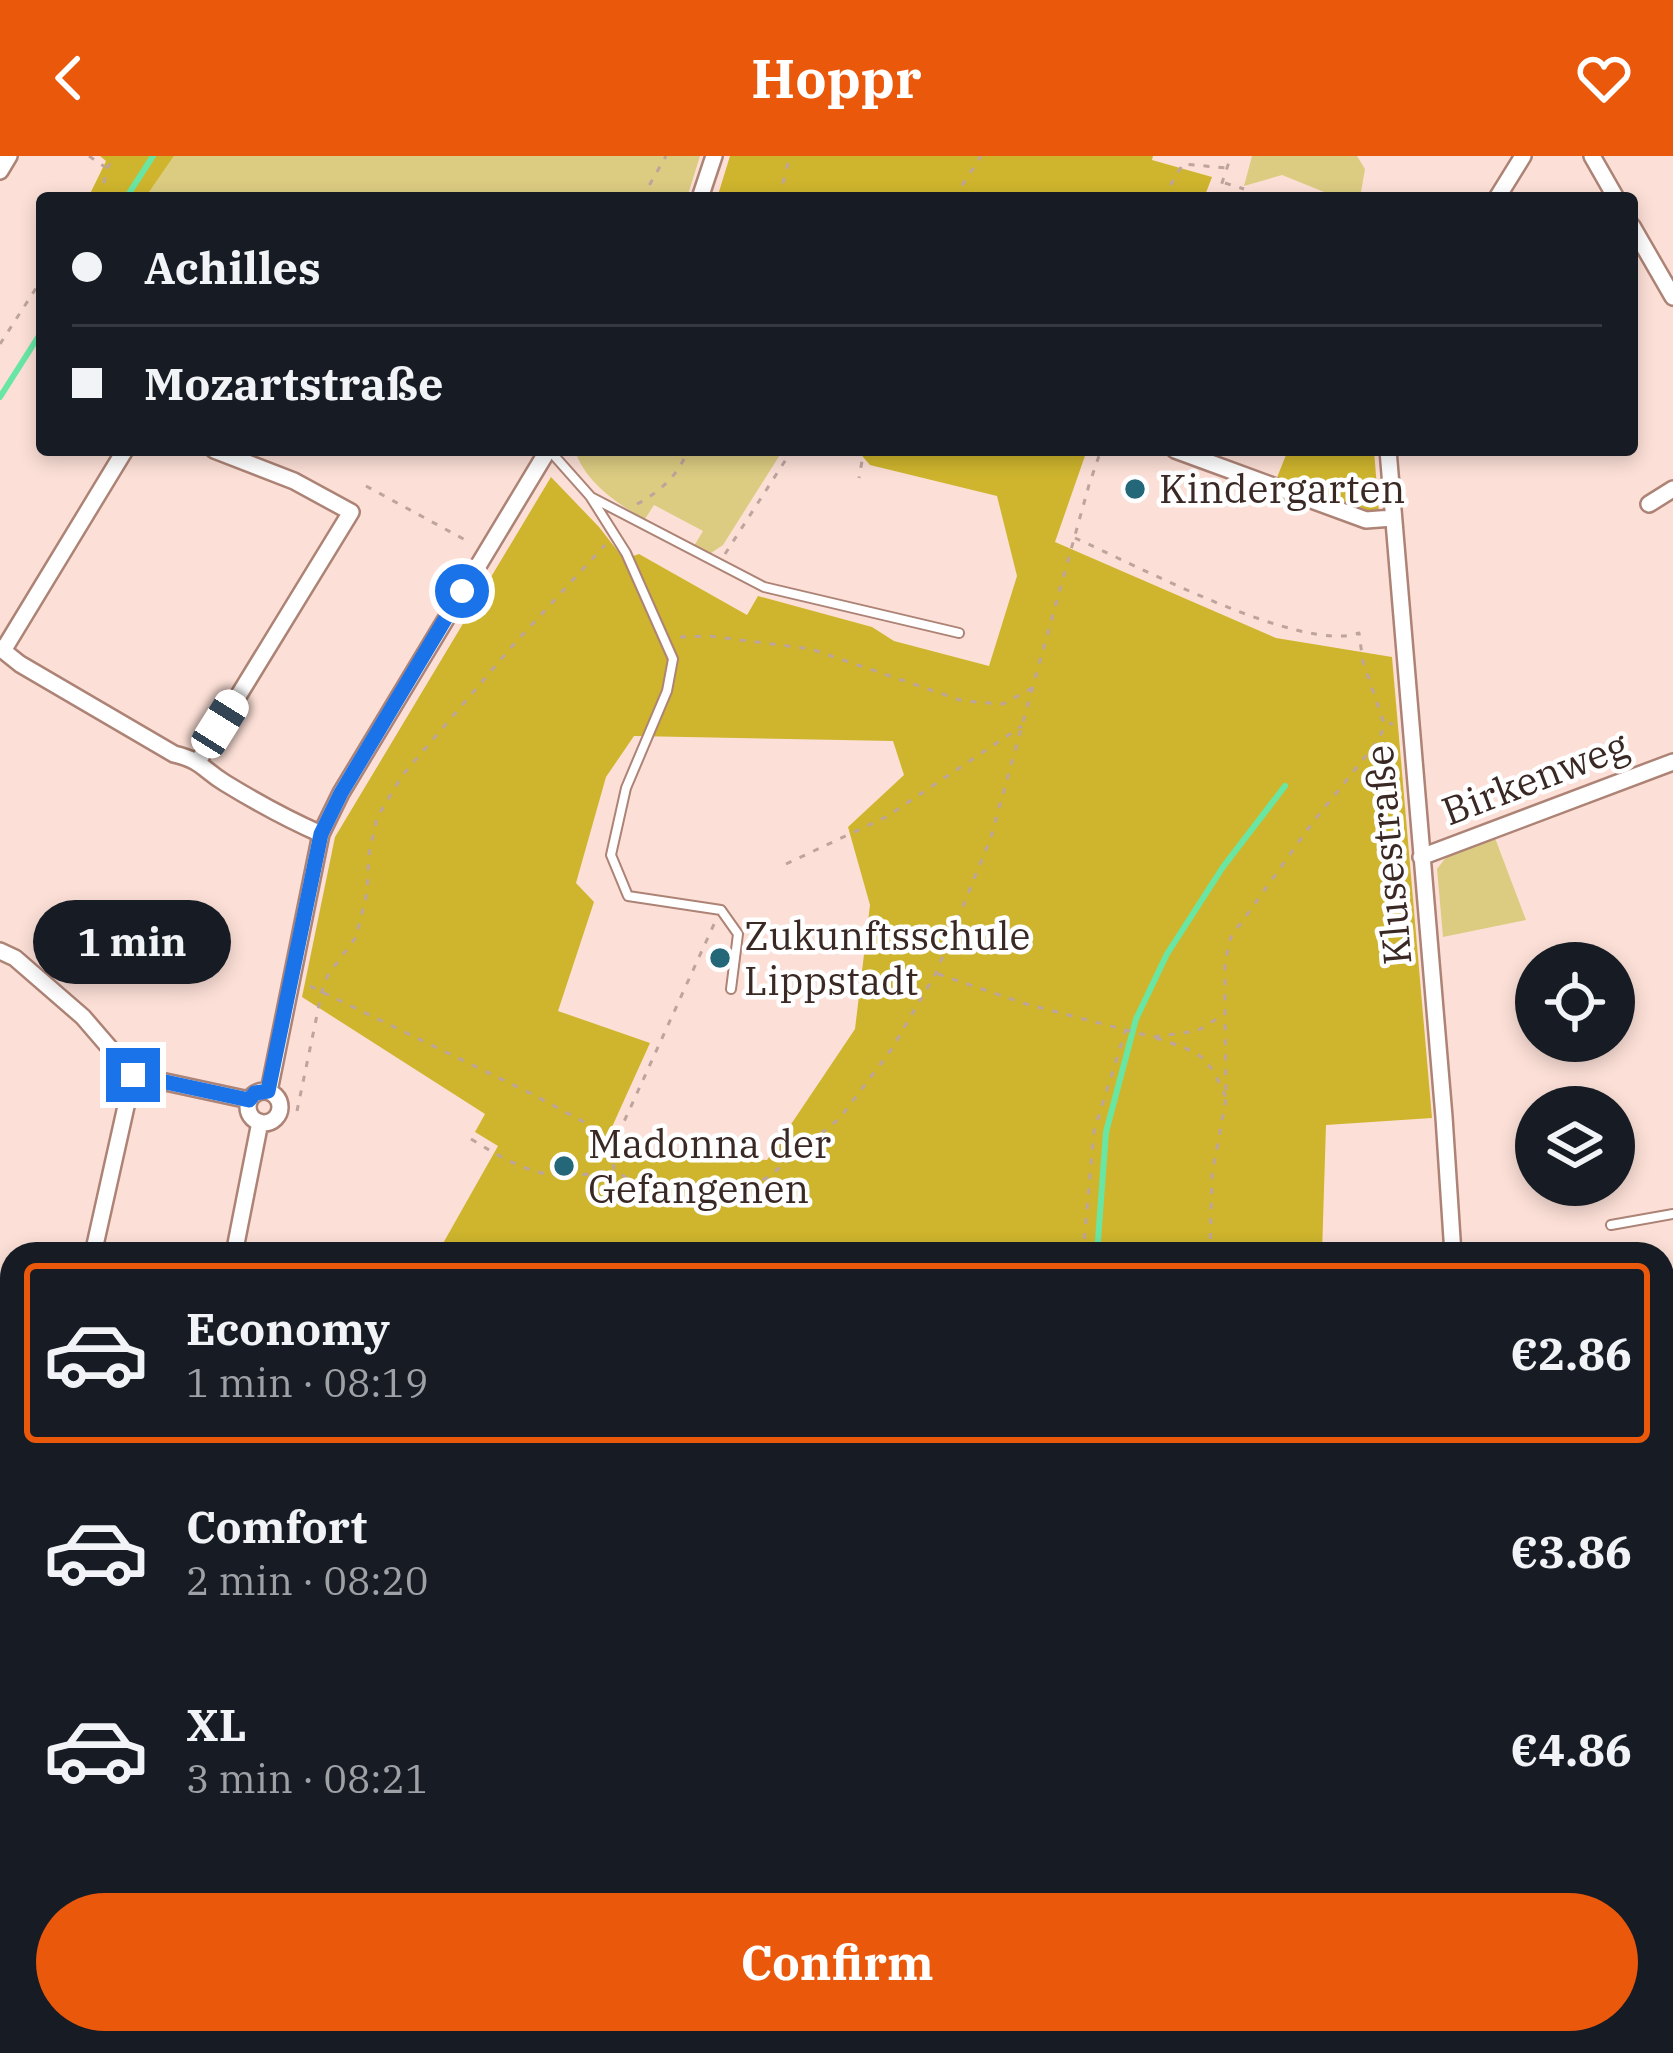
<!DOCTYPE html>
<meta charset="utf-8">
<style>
body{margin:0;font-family:"IBM Plex Serif",serif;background:#242831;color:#f1f3f6;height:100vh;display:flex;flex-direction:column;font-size:45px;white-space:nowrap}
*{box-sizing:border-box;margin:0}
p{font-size:39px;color:#9ea1a6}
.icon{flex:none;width:66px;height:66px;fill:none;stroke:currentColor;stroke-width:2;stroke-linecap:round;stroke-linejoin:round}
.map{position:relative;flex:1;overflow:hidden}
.drawer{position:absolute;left:0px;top:1086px;width:1674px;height:813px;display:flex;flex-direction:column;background:#171b24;border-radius:36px 36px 0 0;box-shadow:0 6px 18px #0003}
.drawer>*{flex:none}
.guide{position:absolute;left:36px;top:36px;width:1602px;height:264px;border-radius:12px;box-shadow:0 6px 18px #0003;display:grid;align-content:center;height:264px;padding:0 36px;background:#171b24}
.tools{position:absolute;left:1515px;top:786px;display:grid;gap:24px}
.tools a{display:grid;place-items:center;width:120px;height:120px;border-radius:50%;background:#171b24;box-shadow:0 6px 18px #0003;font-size:60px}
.end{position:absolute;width:54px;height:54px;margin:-27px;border:15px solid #1a73e8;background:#fff;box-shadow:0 0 0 6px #fff}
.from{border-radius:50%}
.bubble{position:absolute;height:84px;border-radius:42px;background:#171b24;box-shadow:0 6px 18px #0003;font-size:39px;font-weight:800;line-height:84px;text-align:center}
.car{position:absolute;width:36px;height:72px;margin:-36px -18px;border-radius:15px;box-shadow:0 0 9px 3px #0007;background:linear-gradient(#fff 24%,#345 0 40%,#fff 0 76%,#345 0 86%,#fff 0)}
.guide b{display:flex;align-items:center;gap:42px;height:114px;font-size:45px}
.guide b+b{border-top:3px solid #363941}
.guide i{width:30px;height:30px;background:#f1f3f6}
ul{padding:21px 0 0;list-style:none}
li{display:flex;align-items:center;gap:36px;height:180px;margin:0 24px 18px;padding:0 12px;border:6px solid transparent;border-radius:12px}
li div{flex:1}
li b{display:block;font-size:45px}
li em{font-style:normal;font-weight:800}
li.selected{border-color:#ea580c}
li>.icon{width:108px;height:108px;stroke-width:1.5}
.action{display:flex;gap:24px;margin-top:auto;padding:24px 36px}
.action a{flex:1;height:138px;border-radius:72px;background:#ea580c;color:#fff;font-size:48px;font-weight:800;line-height:138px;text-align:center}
header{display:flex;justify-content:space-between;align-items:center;height:156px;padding:0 36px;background:#ea580c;color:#fff;font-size:54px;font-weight:800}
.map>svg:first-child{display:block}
.green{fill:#dccc82}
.forest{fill:#cfb52d;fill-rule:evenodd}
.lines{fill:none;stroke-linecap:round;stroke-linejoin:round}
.stream{stroke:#69e6a4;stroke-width:6}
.lane-casing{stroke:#ad8376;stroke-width:12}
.street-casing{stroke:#ad8376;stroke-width:20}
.path{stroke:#bda49d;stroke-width:3;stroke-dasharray:6 9;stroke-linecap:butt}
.lane{stroke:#fff;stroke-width:8}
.street{stroke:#fff;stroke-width:15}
.route{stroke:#1a73e8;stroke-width:15}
.poi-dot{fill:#236778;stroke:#fff;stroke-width:4.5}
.labels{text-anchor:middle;stroke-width:9;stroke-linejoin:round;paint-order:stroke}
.poi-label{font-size:39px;fill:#392823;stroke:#fff;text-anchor:start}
.street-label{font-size:39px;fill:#392823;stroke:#fff}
</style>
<header><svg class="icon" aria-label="back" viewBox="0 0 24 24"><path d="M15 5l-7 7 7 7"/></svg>Hoppr<svg class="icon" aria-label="heart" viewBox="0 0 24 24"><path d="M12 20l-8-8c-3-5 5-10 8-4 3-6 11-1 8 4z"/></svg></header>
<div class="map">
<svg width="1673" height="1897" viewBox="0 0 1673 1897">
<rect width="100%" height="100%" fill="#fce0d7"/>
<path class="green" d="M 174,0 L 700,0 L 687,42 L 145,42 Z
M 1252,0 L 1357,0 L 1365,13 L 1360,42 L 1339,42 L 1282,19 L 1244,30 Z
M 575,294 L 783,294 L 723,389 L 711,397 L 694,390 L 703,375 L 654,349 L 645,363 C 617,348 584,325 575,294 Z
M 1495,682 L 1526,764 L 1443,781 L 1437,713 L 1447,700 Z
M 0,1599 L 12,1602 L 12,1887 L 32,1887 L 30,1897 L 0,1897 Z
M 1673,1843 L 1673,1897 L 1545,1897 L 1569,1887 L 1662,1887 L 1662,1848 Z
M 1128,1887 L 1335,1887 L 1335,1897 L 1128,1897 Z"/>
<path class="forest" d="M 100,0 L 174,0 L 145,42 L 88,42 L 106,5 Z
M 730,0 L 1153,0 L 1152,4 L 1212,21 L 1204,42 L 717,42 Z
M 857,294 L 1087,294 L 1055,386 L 1276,482 L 1392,501 L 1432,962 L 1326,969 L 1322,1098 L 437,1098 L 498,990 L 475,976 L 485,958 L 302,841 L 335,681 L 551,321 L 599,371 L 624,403 L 639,398 L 747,459 L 758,440 L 872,471 L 894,485 L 989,510 L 1017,420 L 997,340 L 870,309 ZM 634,580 L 893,585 L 904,619 L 848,671 L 870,749 L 855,873 L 767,1004 L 619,994 L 607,982 L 650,887 L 558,855 L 594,746 L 576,727 L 606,621 Z
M 1288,294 L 1374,294 L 1379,357 L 1361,355 L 1276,324 Z
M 487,1887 L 675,1887 L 675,1891 L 694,1897 L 484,1897 Z"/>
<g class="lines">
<path class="stream" d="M 126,42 L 153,0
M 0,241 L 42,175
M 1097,1098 L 1106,976 L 1136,863 L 1167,798 L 1223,711 L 1285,630
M 0,1568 L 12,1571
M 39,1897 L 41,1887
M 918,1897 L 919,1887"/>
<g class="lane-casing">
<path id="lane" d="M 550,295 L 590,340 L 626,397 L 673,503 L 667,535 L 626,632 L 611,699 L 628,740 L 721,754 L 738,778 L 731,833
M 591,341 L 764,431 L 959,477
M 1611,1069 L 1673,1058
M 1669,1290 L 1673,1289"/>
</g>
<g class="street-casing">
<path id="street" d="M 1592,0 L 1616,42
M 0,15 L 9,0
M 700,42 L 714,0
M 1497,42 L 1523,0
M 1632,70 L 1673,141
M 1175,294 L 1366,364 L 1393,362
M 1388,294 L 1444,961 L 1453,1098
M 1649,348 L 1673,333
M 0,492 L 20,508 L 174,598 C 203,605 202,613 225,627 C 256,646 287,663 321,678
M 4,493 L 125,294
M 199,604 L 351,356 L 294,325 L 214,294
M 1421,701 L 1673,606
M 0,795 L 15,802 L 83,861 L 133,919 L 249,944
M 269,935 L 321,678 L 341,637 L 548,294
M248 951a16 16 0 1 1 32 0a16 16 0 1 1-32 0Z
M 93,1098 L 133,919
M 234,1098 L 260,966
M 0,1182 L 12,1185
M 0,1464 L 9,1466 L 12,1453
M 1662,1489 L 1673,1487
M 0,1589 L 12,1591
M 1521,1887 L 1522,1897
M 67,1897 L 69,1887"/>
</g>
<path class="path" d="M 89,0 L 105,11
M 1225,27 L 1244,33
M 101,42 L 107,12 L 115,0
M 642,42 L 666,0
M 779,42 L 790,0
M 954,42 L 981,0
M 1163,42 L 1183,8 L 1227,12
M 1217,42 L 1231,0
M 0,188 L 42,123
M 853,294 L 862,305 L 859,322
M 366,330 L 469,386
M 637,348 C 660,336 679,318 688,294
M 1075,382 C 1134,408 1302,498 1359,477 L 1363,506 L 1385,570 L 1393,567
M 725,398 L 792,294
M 680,481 L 709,480 L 811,493 L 963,545 L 1003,548 L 1034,531
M 786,708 L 886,661 L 1022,570
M 938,818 L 1026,848 L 1153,881 L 1197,875 L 1225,858 L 1225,806 L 1231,781 L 1313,666 L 1377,586 L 1385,570
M 310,830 L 532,938 L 597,973 L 611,994 L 614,1013 L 651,1040 L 679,1041 L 729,1036 L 767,1022 L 840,962 L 891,894 L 936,817 L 991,681 L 1089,329 L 1101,294
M 1156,882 C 1201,897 1207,897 1226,942
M 297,955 L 322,835 L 328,819 L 356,781 L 367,737 L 369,698 L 377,662 L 401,621 L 514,488 L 605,389
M 471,983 C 523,1015 551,1029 612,1013
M 612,992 L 715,766
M 1083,1098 L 1094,975 L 1126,873
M 1210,1098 L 1212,1019 L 1226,943 L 1225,861
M 1662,1634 L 1673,1629"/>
<use href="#lane" class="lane"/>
<use href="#street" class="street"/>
</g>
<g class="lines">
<path class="route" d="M 133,919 L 249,944 L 255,937 L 268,935 L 321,678 L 341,637 L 462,435"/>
</g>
<g class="poi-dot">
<circle cx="1135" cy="333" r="12"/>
<circle cx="720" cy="802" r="12"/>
<circle cx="564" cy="1010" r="12"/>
</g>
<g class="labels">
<g class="poi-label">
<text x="1159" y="347">Kindergarten</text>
<text x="744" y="794">Zukunftsschule<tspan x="744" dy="45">Lippstadt</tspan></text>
<text x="588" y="1002">Madonna der<tspan x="588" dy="45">Gefangenen</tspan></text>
</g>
<g class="street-label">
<text transform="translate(1535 622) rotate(-21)" y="14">Birkenweg</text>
<text transform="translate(1388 699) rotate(-95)" y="14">Klusestraße</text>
</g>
</g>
</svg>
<div class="tools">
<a><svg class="icon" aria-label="locate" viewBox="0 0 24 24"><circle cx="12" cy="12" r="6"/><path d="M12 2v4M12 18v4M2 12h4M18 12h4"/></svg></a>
<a><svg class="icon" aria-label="layers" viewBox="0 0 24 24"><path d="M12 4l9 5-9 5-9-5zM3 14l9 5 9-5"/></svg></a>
</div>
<i class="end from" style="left:462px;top:435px"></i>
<i class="end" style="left:133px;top:919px"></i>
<div class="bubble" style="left:33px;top:744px;width:198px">1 min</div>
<i class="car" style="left:220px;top:568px;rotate:32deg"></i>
<div class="guide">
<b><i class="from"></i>Achilles</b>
<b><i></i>Mozartstraße</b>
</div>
<section class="drawer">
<ul>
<li class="selected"><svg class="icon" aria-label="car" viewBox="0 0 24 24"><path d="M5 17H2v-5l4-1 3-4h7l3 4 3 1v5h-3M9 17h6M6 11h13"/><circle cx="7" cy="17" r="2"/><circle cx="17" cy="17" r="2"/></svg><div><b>Economy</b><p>1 min · 08:19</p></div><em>€2.86</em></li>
<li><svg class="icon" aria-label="car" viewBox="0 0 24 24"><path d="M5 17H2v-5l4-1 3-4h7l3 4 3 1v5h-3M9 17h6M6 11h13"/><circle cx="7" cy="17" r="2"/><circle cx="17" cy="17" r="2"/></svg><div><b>Comfort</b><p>2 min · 08:20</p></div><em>€3.86</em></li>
<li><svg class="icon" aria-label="car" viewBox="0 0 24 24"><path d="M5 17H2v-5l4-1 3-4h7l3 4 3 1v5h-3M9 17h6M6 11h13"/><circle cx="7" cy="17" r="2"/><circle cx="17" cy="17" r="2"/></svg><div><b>XL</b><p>3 min · 08:21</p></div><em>€4.86</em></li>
</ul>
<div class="action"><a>Confirm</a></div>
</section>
</div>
